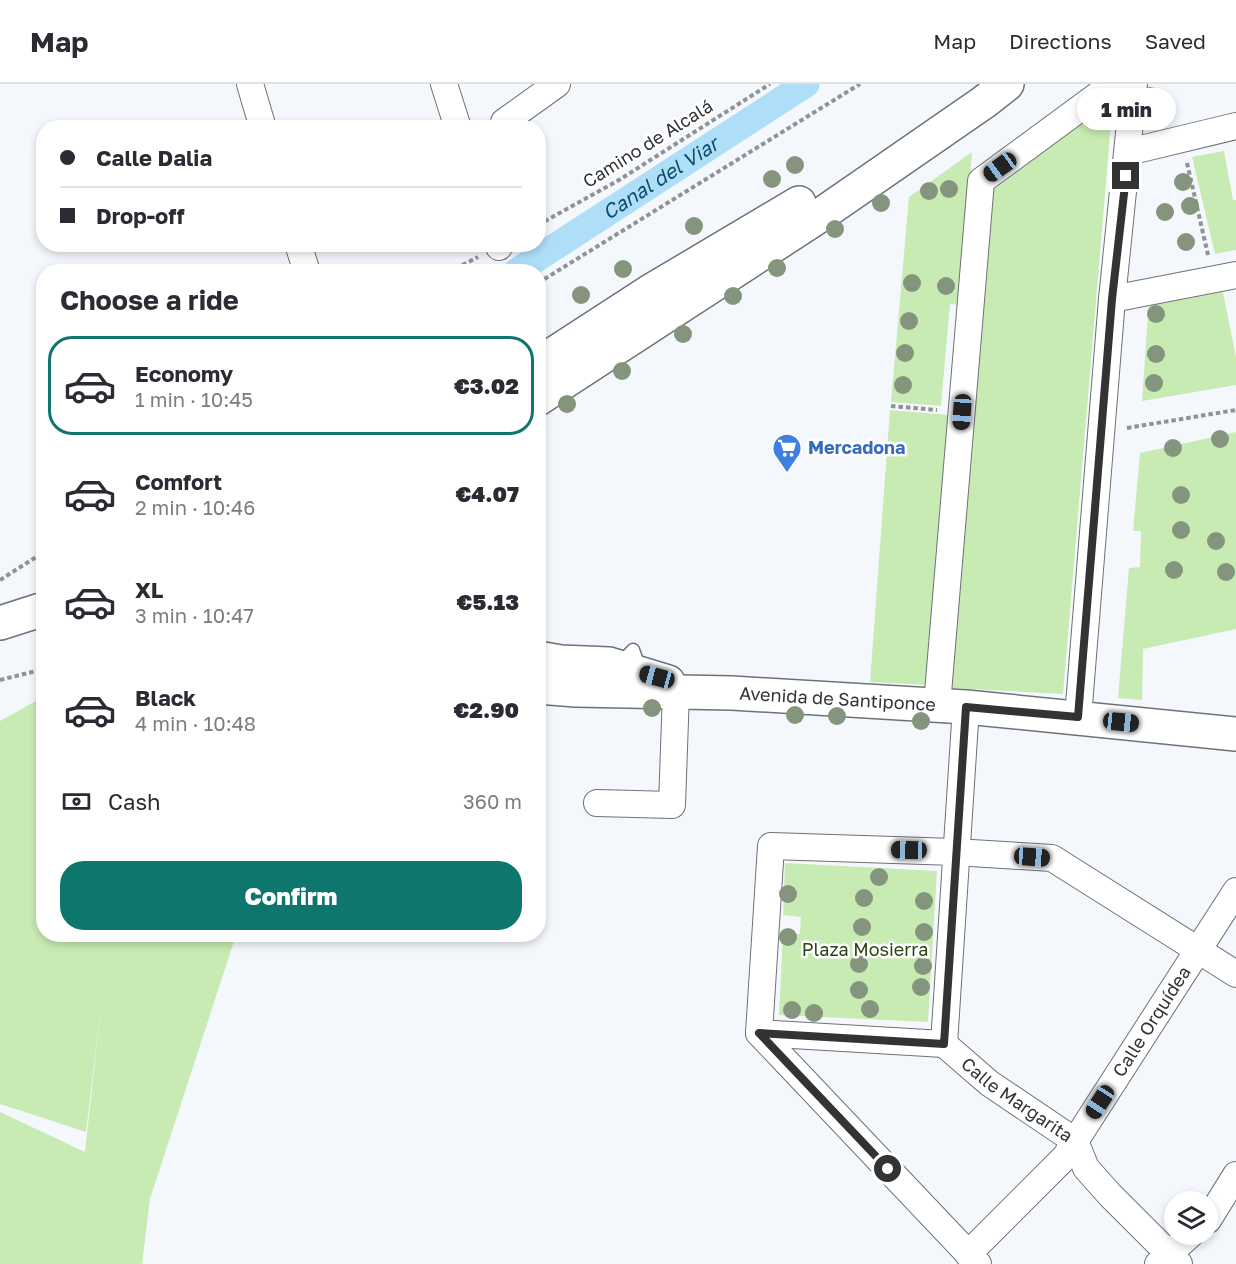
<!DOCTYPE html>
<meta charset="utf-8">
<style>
body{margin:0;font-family:"Golos Text",sans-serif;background:#f7f7f7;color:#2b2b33;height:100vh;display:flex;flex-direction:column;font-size:22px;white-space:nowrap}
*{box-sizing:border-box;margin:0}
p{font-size:20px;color:#7c7c81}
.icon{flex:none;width:33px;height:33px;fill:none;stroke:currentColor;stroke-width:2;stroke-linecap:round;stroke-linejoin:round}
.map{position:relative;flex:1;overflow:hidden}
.sheet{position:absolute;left:36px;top:180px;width:510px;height:678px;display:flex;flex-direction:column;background:#fff;border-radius:24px;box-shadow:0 3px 9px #0003}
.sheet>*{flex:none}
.hud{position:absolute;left:36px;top:36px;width:510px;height:132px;border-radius:24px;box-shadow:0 3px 9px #0003;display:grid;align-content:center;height:132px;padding:0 24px;background:#fff}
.tools{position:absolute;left:1164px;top:1107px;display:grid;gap:12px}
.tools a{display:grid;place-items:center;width:54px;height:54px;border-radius:50%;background:#fff;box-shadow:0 3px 9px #0003;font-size:30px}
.end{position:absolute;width:27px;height:27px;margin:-14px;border:8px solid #323335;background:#fff;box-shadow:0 0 0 3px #fff}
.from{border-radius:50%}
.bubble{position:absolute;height:42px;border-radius:21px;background:#fff;box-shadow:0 3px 9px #0003;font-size:20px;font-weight:800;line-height:42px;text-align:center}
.car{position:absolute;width:18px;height:36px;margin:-18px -9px;border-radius:8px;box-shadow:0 0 4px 2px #0007;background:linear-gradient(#222 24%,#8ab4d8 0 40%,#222 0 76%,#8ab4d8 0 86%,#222 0)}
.hud b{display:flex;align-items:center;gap:21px;height:57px;font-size:22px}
.hud b+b{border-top:2px solid #e1e1e2}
.hud i{width:15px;height:15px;background:#2b2b33}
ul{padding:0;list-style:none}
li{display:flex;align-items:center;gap:18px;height:99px;margin:0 12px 9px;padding:0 12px;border:3px solid transparent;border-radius:24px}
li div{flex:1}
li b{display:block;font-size:22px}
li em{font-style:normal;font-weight:800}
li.active{border-color:#0f766e}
li>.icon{width:54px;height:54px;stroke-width:1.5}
h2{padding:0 24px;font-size:27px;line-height:72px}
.pay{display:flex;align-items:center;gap:15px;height:66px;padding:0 24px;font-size:22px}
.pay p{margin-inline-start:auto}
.action{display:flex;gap:12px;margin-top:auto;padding:12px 24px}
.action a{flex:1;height:69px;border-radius:24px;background:#0f766e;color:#fff;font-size:24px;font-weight:800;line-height:69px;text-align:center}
header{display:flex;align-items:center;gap:36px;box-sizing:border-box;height:84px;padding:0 30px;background:#fff;border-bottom:2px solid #e1e1e2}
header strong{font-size:28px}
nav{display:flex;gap:33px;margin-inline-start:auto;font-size:21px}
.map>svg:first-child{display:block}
.green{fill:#c8ebb3}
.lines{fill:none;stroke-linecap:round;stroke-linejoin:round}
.canal{stroke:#afdef9;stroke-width:27}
.lane-casing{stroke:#6e7276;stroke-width:15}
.street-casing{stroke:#6e7276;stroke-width:28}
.secondary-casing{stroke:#6e7276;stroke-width:36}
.path{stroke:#909296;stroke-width:4;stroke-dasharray:4.5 3;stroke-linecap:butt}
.lane{stroke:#fff;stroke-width:12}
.street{stroke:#fff;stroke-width:26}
.secondary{stroke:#fff;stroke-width:33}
.tree{fill:#85957d}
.route{stroke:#323335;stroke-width:8}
.labels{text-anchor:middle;stroke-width:5;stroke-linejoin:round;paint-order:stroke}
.street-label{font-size:18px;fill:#323335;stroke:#fff}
.shop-label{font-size:18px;font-weight:bold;fill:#366cbe;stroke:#fff;text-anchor:start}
.park-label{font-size:18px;fill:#2a4415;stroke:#fff}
.water-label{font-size:20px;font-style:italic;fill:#0c4e6c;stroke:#fff}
</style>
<header>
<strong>Map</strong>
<nav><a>Map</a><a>Directions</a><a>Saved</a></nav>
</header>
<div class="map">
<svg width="1236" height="1180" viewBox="0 0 1236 1180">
<rect width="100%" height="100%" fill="#f4f8fd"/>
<path class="green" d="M 1113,15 L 1063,610 L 951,604 L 993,106 Z
M 1224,67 L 1233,116 L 1236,116 L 1236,166 L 1215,170 L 1192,73 Z
M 972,68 L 961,221 L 950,220 L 941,322 L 891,318 L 909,113 Z
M 1222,203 L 1236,273 L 1236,301 L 1142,317 L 1149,217 Z
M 890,326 L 949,331 L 926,601 L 870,598 Z
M 1236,348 L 1236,545 L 1143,565 L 1142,616 L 1118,614 L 1129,484 L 1140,483 L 1141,447 L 1133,447 L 1140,369 Z
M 43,613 L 44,850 L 236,851 L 150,1115 L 142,1180 L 0,1180 L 0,1028 L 85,1068 L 101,922 L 86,1048 L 0,1020 L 0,637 Z
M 785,779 L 937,787 L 928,938 L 779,931 L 783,850 L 800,850 L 801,833 L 783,831 Z"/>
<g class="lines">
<path class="canal" id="s1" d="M 516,188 L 806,0"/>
<g class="lane-casing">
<path id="lane" d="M 620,580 L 633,566 L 640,586"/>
</g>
<g class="street-casing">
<g id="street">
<path d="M 250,0 L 263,44"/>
<path d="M 444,0 L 458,44"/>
<path d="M 504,38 L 557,0"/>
<path d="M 1128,68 L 1236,42"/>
<path d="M 298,160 L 307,188"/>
<path d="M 498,160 L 499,163"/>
<path d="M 1112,215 L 1236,191"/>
<path d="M 937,621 L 981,97 L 1113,0"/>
<path d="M 966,623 L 944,960 L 759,949 L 771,762 L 955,768 L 1052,774 L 1236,890"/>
<path d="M 1078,633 L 1112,215 L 1134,0"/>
<path d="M 597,719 L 672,721 L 676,608"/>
<path d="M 759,949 L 978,1180"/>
<path id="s2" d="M 944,960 L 989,999 L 1075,1057 L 1086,1084 L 1110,1111 L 1179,1180"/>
<path d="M 1208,1136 L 1236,1091"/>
<path id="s3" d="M 968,1170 L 1065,1073 L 1236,807"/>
<path d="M 1158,1180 L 1191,1150"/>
</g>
</g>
<g class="secondary-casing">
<g id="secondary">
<path d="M 538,280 L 649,208 L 799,119"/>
<path d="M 538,315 L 822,130 L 984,18 L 1007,0"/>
<path d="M 0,539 L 44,525"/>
<path d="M 538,574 L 561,578 L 609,580 L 668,598"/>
<path id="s4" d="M 538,603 L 576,606 L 732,609 L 966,623 L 1236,650"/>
</g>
</g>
<path class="path" d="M 1187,79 L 1208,171
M 538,141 L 619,96 L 770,0
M 449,188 L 478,173
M 538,199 L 860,0
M 891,322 L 937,326
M 1127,344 L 1236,326
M 0,496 L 44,468
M 0,596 L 44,585"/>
<use href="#lane" class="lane"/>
<use href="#street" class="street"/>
<use href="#secondary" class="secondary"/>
</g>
<g class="tree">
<circle cx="1150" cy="12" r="9"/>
<circle cx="795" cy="81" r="9"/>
<circle cx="772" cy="95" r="9"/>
<circle cx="1183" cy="98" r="9"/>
<circle cx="949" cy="105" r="9"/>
<circle cx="929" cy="107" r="9"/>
<circle cx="881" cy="119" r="9"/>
<circle cx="1190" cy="122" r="9"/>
<circle cx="1165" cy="128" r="9"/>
<circle cx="694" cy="142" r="9"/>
<circle cx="835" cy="145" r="9"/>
<circle cx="1186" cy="158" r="9"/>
<circle cx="777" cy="184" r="9"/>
<circle cx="623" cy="185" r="9"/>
<circle cx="912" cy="199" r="9"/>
<circle cx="946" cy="202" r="9"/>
<circle cx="581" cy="211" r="9"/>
<circle cx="733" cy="212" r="9"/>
<circle cx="1156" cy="230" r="9"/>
<circle cx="909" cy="237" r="9"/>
<circle cx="683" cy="250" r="9"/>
<circle cx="905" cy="269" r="9"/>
<circle cx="1156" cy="270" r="9"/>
<circle cx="622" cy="287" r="9"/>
<circle cx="1154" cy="299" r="9"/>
<circle cx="903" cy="301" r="9"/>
<circle cx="567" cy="320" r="9"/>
<circle cx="1220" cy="355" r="9"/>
<circle cx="1173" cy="364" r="9"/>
<circle cx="1181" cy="411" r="9"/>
<circle cx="1181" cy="446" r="9"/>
<circle cx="1216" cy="457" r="9"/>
<circle cx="1174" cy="486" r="9"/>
<circle cx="1226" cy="488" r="9"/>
<circle cx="652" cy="624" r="9"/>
<circle cx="795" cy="631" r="9"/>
<circle cx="837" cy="632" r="9"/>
<circle cx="921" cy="637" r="9"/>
<circle cx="879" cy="793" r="9"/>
<circle cx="788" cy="810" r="9"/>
<circle cx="864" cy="814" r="9"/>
<circle cx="924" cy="817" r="9"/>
<circle cx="862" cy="843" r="9"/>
<circle cx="924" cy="848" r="9"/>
<circle cx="788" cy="853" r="9"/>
<circle cx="859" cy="880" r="9"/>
<circle cx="923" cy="882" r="9"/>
<circle cx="921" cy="903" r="9"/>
<circle cx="859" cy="906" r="9"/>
<circle cx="870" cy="925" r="9"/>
<circle cx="792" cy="926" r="9"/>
<circle cx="814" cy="929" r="9"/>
</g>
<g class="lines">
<path class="route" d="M 888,1085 L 759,949 L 944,960 L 966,623 L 1078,633 L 1112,215 L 1126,92"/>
</g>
<defs>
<g id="supermarket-pin" transform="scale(1.5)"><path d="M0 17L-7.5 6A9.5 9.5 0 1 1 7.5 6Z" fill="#3f7fe0" stroke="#fff"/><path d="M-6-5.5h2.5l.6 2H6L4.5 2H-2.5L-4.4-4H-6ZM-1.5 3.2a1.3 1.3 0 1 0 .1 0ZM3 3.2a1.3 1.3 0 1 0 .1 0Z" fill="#fff"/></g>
</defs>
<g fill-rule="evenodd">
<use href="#supermarket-pin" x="787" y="364"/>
</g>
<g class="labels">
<g class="street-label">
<text transform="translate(648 60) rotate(-32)" y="6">Camino de Alcalá</text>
<text dy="6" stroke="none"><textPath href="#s4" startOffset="300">Avenida de Santiponce</textPath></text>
<text dy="6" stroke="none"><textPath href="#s3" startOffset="298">Calle Orquídea</textPath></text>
<text dy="6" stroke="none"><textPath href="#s2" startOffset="92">Calle Margarita</textPath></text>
</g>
<g class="shop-label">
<text x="808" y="370">Mercadona</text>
</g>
<g class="park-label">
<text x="865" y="872">Plaza Mosierra</text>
</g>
<g class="water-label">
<text dy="7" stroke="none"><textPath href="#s1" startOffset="172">Canal del Viar</textPath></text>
</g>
</g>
</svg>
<div class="tools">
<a><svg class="icon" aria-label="layers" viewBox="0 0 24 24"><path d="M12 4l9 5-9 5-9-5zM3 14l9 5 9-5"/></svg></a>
</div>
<i class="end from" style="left:888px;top:1085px"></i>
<i class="end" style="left:1126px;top:92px"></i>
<div class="bubble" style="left:1077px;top:4px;width:99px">1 min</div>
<i class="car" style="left:1000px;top:83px;rotate:234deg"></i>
<i class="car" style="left:962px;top:328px;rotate:184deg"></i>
<i class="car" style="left:657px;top:593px;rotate:285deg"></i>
<i class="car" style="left:1121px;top:638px;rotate:96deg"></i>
<i class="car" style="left:909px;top:766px;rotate:271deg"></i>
<i class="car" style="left:1032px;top:773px;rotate:94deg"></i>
<i class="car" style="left:1100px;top:1018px;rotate:213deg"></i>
<div class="hud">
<b><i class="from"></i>Calle Dalia</b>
<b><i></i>Drop-off</b>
</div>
<section class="sheet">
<h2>Choose a ride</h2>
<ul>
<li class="active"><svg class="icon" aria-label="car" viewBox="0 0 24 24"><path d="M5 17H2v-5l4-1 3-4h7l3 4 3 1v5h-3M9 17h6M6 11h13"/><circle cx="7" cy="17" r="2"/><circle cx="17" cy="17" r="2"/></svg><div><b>Economy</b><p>1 min · 10:45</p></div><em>€3.02</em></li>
<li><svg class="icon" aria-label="car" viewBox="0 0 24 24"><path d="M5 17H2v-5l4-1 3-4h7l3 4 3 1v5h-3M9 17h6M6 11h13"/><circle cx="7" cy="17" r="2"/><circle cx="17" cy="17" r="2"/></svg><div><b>Comfort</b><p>2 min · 10:46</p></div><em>€4.07</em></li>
<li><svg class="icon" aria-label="car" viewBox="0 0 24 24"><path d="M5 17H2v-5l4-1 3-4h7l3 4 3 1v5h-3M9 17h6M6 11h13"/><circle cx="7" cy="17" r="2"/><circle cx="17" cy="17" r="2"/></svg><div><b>XL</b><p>3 min · 10:47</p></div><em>€5.13</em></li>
<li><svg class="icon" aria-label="car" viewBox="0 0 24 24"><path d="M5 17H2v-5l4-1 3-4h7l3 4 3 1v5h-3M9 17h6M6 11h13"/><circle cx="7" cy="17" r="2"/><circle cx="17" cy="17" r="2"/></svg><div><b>Black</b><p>4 min · 10:48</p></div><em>€2.90</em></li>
</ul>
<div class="pay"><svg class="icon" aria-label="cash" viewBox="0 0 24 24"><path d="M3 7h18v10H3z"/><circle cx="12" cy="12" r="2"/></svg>Cash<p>360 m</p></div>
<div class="action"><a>Confirm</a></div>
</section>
</div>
